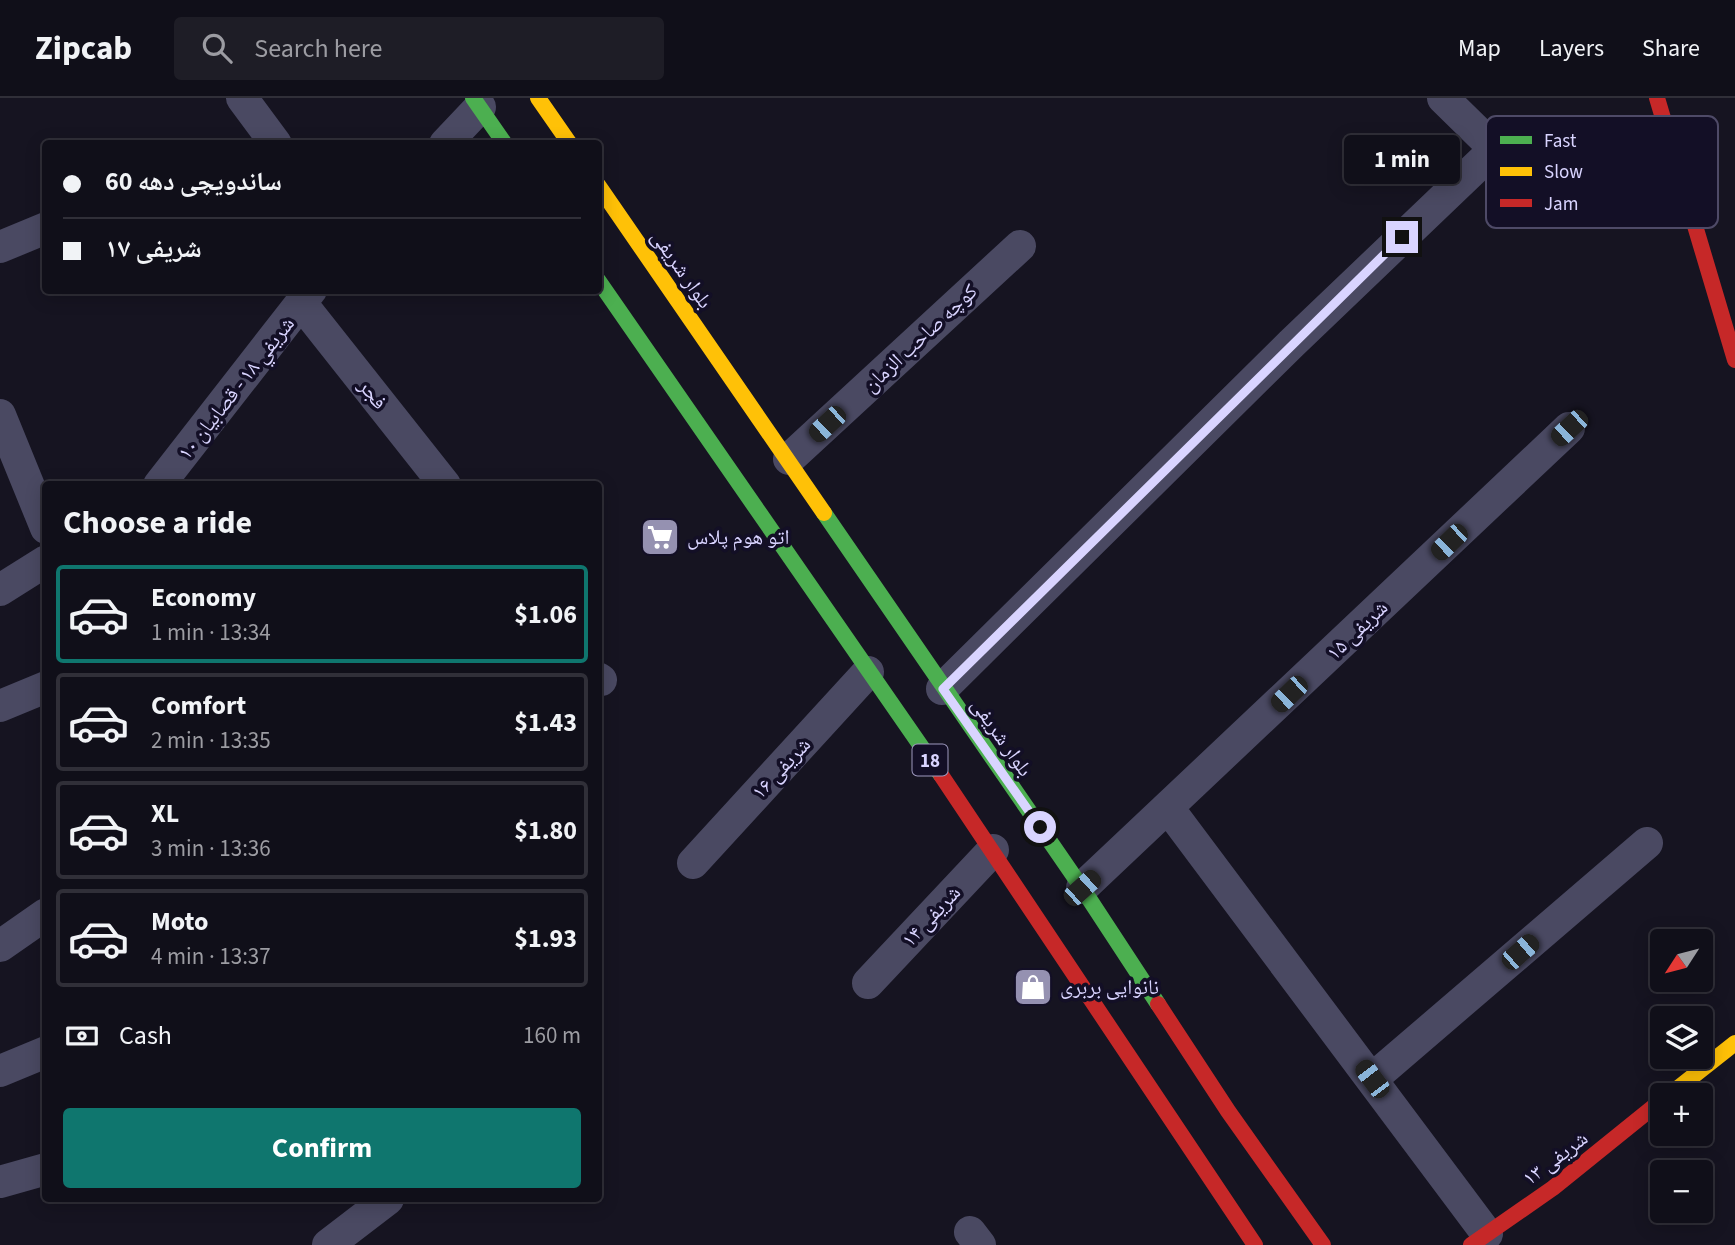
<!DOCTYPE html>
<meta charset="utf-8">
<style>
body{margin:0;font-family:"Source Sans 3","Noto Naskh Arabic",sans-serif;background:#1e1d26;color:#f1f3f6;height:100vh;display:flex;flex-direction:column;font-size:26px;white-space:nowrap}
*{box-sizing:border-box;margin:0}
p{font-size:23px;color:#9c9ca2}
.icon{flex:none;width:38px;height:38px;fill:none;stroke:currentColor;stroke-width:2;stroke-linecap:round;stroke-linejoin:round}
.map{position:relative;flex:1;overflow:hidden}
.details{position:absolute;left:42px;top:383px;width:560px;height:721px;display:flex;flex-direction:column;background:#100f19;border-radius:7px;box-shadow:0 4px 18px #0003,0 0 0 2px #302f38}
.details>*{flex:none}
.top-card{position:absolute;left:42px;top:42px;width:560px;height:154px;border-radius:7px;box-shadow:0 4px 18px #0003,0 0 0 2px #302f38;display:grid;align-content:center;height:154px;padding:0 21px;background:#100f19}
.needle{width:46px;rotate:234deg}
.fabs{position:absolute;left:1650px;top:831px;display:grid;gap:14px}
.fabs a{display:grid;place-items:center;width:63px;height:63px;border-radius:7px;background:#100f19;box-shadow:0 4px 18px #0003,0 0 0 2px #302f38;font-size:35px}
.end{position:absolute;width:32px;height:32px;margin:-16px;border:9px solid #d9d4ff;background:#111;box-shadow:0 0 0 4px #111}
.from{border-radius:50%}
.bubble{position:absolute;height:49px;border-radius:7px;background:#100f19;box-shadow:0 4px 18px #0003,0 0 0 2px #302f38;font-size:23px;font-weight:700;line-height:49px;text-align:center}
.car{position:absolute;width:21px;height:42px;margin:-21px -10px;border-radius:9px;box-shadow:0 0 5px 2px #0007;background:linear-gradient(#222 24%,#8ab4d8 0 40%,#222 0 76%,#8ab4d8 0 86%,#222 0)}
.top-card b{display:flex;align-items:center;gap:24px;height:66px;font-size:26px}
.top-card b+b{border-top:2px solid #302f38}
.top-card i{width:18px;height:18px;background:#f1f3f6}
ul{padding:0;list-style:none}
li{display:flex;align-items:center;gap:21px;height:98px;margin:0 14px 10px;padding:0 7px;border:4px solid #302f38;border-radius:7px}
li div{flex:1}
li b{display:block;font-size:26px}
li em{font-style:normal;font-weight:700}
li.selected{border-color:#0f766e}
li>.icon{width:63px;height:63px;stroke-width:1.5}
h2{padding:0 21px;font-size:32px;line-height:84px}
.pay{display:flex;align-items:center;gap:18px;height:77px;padding:0 21px;font-size:26px}
.pay p{margin-inline-start:auto}
.action{display:flex;gap:14px;margin-top:auto;padding:14px 21px}
.action a{flex:1;height:80px;border-radius:7px;background:#0f766e;color:#fff;font-size:28px;font-weight:700;line-height:80px;text-align:center}
header{display:flex;align-items:center;gap:42px;box-sizing:border-box;height:98px;padding:0 35px;background:#100f19;border-bottom:2px solid #302f38}
header strong{font-size:33px}
nav{display:flex;gap:38px;margin-inline-start:auto;font-size:24px}
.search{width:490px;height:63px;background:#1e1d26;display:flex;align-items:center;gap:18px;box-sizing:border-box;padding:0 24px;border-radius:7px;color:#9c9ca2;font-size:26px}
.map>svg:first-child{display:block}
.lines{fill:none;stroke-linecap:round;stroke-linejoin:round}
.street{stroke:#4a4962;stroke-width:32}
.fast{stroke:#4caf50;stroke-width:16}
.slow{stroke:#ffc107;stroke-width:16}
.jam{stroke:#c62828;stroke-width:16}
.route{stroke:#d9d4ff;stroke-width:9}
.labels{text-anchor:middle;stroke-width:7;stroke-linejoin:round;paint-order:stroke}
.shield{fill:#130f26;stroke:#9e99be;stroke-width:2}
.shield-label{font-size:19px;font-weight:bold;fill:#d9d4ff}
.street-label{font-size:21px;fill:#d9d4ff;stroke:#130f26}
.poi-label{font-size:21px;fill:#d9d4ff;stroke:#130f26;text-anchor:start}
.key{fill:#130f26;stroke:#4e4a67;stroke-width:2}
.key-label{font-size:19px;fill:#d9d4ff}
</style>
<header>
<strong>Zipcab</strong>
<div class="search"><svg class="icon" aria-label="search" viewBox="0 0 24 24"><circle cx="10" cy="10" r="6"/><path d="M15 15l6 6"/></svg>Search here</div>
<nav><a>Map</a><a>Layers</a><a>Share</a></nav>
</header>
<div class="map">
<svg width="1735" height="1147" viewBox="0 0 1735 1147">
<rect width="100%" height="100%" fill="#161421"/>
<g class="lines">
<path class="street" d="M 242,0 L 276,46
M 445,46 L 480,9
M 0,149 L 46,130
M 301,205 L 445,387
M 0,317 L 46,430
M 789,361 L 1020,148
M 159,387 L 311,192
M 0,492 L 46,463
M 598,580 L 601,582
M 942,591 L 1291,246 L 1495,51 L 1443,0
M 0,608 L 46,589
M 1169,711 L 1487,1136
M 693,765 L 868,574
M 1082,790 L 1569,330
M 0,848 L 46,816
M 868,885 L 993,752
M 0,973 L 46,954
M 1372,981 L 1647,745
M 0,1084 L 46,1071
M 970,1134 L 980,1147
M 328,1147 L 388,1101"/>
<path class="fast" d="M 473,0 L 505,46
M 598,182 L 941,677
M 824,415 L 1082,790 L 1158,906"/>
<path class="slow" d="M 538,0 L 570,46
M 598,87 L 824,415
M 1668,998 L 1735,945"/>
<path class="jam" d="M 1657,0 L 1735,262
M 941,677 L 1255,1147
M 1158,906 L 1228,1013 L 1323,1147
M 1471,1147 L 1553,1090 L 1662,1002"/>
</g>
<g class="lines">
<path class="route" d="M 1040,729 L 943,591 L 1402,139"/>
</g>
<defs>
<g id="supermarket-square" transform="scale(2.0125)"><rect x="-9" y="-9" width="18" height="18" rx="4" fill="#9591b1" stroke="#130f26"/><path d="M-6-5.5h2.5l.6 2H6L4.5 2H-2.5L-4.4-4H-6ZM-1.5 3.2a1.3 1.3 0 1 0 .1 0ZM3 3.2a1.3 1.3 0 1 0 .1 0Z" fill="#fff"/></g>
<g id="shop-square" transform="scale(2.0125)"><rect x="-9" y="-9" width="18" height="18" rx="4" fill="#9591b1" stroke="#130f26"/><path d="M-5-2.5h2.3a2.7 3.5 0 0 1 5.4 0H5L5.5 6h-11ZM-1.5-2.5h3a1.5 2.3 0 0 0-3 0Z" fill="#fff"/></g>
</defs>
<g fill-rule="evenodd">
<use href="#supermarket-square" x="660" y="439"/>
<use href="#shop-square" x="1033" y="889"/>
</g>
<g class="labels">
<rect class="shield" x="912.5" y="646.5" width="35" height="31" rx="5"/>
<g class="shield-label">
<text x="930" y="669">18</text>
</g>
<g class="street-label">
<text transform="translate(682 171) rotate(55)" y="7">بلوار شریفی</text>
<text transform="translate(920 240) rotate(-43)" y="7">کوچه صاحب الزمان</text>
<text transform="translate(236 290) rotate(-52)" y="7">شريفي ۱۸ - قصابیان ۱۰</text>
<text transform="translate(373 296) rotate(52)" y="7">فجر</text>
<text transform="translate(1357 532) rotate(-44)" y="7">شریفی ۱۵</text>
<text transform="translate(1002 639) rotate(55)" y="7">بلوار شریفی</text>
<text transform="translate(781 670) rotate(-47)" y="7">شریفی ۱۶</text>
<text transform="translate(931 818) rotate(-47)" y="7">شریفی ۱۴</text>
<text transform="translate(1555 1060) rotate(-37)" y="7">شریفی ۱۳</text>
</g>
<g class="poi-label">
<text x="687" y="446">اتو هوم پلاس</text>
<text x="1060" y="896">نانوایی بربری</text>
</g>
</g>
<rect x="1486" y="18" width="232" height="112" rx="10" class="key"/>
<rect x="1500" y="38" width="32" height="8" fill="#4caf50"/>
<rect x="1500" y="69" width="32" height="9" fill="#ffc107"/>
<rect x="1500" y="101" width="32" height="8" fill="#c62828"/>
<g class="key-label">
<text x="1544" y="49">Fast</text>
<text x="1544" y="80">Slow</text>
<text x="1544" y="112">Jam</text>
</g>
</svg>
<div class="fabs">
<a><svg class="needle" viewBox="-14 -14 28 28"><path d="M0-13l5 13h-10z" fill="#e53935"/><path d="M0 13l5-13h-10z" fill="#9c9ca2"/></svg></a>
<a><svg class="icon" aria-label="layers" viewBox="0 0 24 24"><path d="M12 4l9 5-9 5-9-5zM3 14l9 5 9-5"/></svg></a>
<a>+</a>
<a>−</a>
</div>
<i class="end from" style="left:1040px;top:729px"></i>
<i class="end" style="left:1402px;top:139px"></i>
<div class="bubble" style="left:1344px;top:37px;width:116px">1 min</div>
<i class="car" style="left:827px;top:326px;rotate:227deg"></i>
<i class="car" style="left:1569px;top:330px;rotate:227deg"></i>
<i class="car" style="left:1449px;top:444px;rotate:226deg"></i>
<i class="car" style="left:1289px;top:596px;rotate:226deg"></i>
<i class="car" style="left:1082px;top:790px;rotate:48deg"></i>
<i class="car" style="left:1520px;top:854px;rotate:49deg"></i>
<i class="car" style="left:1372px;top:981px;rotate:323deg"></i>
<div class="top-card">
<b><i class="from"></i>ساندویچی دهه 60</b>
<b><i></i>شریفی ۱۷</b>
</div>
<section class="details">
<h2>Choose a ride</h2>
<ul>
<li class="selected"><svg class="icon" aria-label="car" viewBox="0 0 24 24"><path d="M5 17H2v-5l4-1 3-4h7l3 4 3 1v5h-3M9 17h6M6 11h13"/><circle cx="7" cy="17" r="2"/><circle cx="17" cy="17" r="2"/></svg><div><b>Economy</b><p>1 min · 13:34</p></div><em>$1.06</em></li>
<li><svg class="icon" aria-label="car" viewBox="0 0 24 24"><path d="M5 17H2v-5l4-1 3-4h7l3 4 3 1v5h-3M9 17h6M6 11h13"/><circle cx="7" cy="17" r="2"/><circle cx="17" cy="17" r="2"/></svg><div><b>Comfort</b><p>2 min · 13:35</p></div><em>$1.43</em></li>
<li><svg class="icon" aria-label="car" viewBox="0 0 24 24"><path d="M5 17H2v-5l4-1 3-4h7l3 4 3 1v5h-3M9 17h6M6 11h13"/><circle cx="7" cy="17" r="2"/><circle cx="17" cy="17" r="2"/></svg><div><b>XL</b><p>3 min · 13:36</p></div><em>$1.80</em></li>
<li><svg class="icon" aria-label="car" viewBox="0 0 24 24"><path d="M5 17H2v-5l4-1 3-4h7l3 4 3 1v5h-3M9 17h6M6 11h13"/><circle cx="7" cy="17" r="2"/><circle cx="17" cy="17" r="2"/></svg><div><b>Moto</b><p>4 min · 13:37</p></div><em>$1.93</em></li>
</ul>
<div class="pay"><svg class="icon" aria-label="cash" viewBox="0 0 24 24"><path d="M3 7h18v10H3z"/><circle cx="12" cy="12" r="2"/></svg>Cash<p>160 m</p></div>
<div class="action"><a>Confirm</a></div>
</section>
</div>
